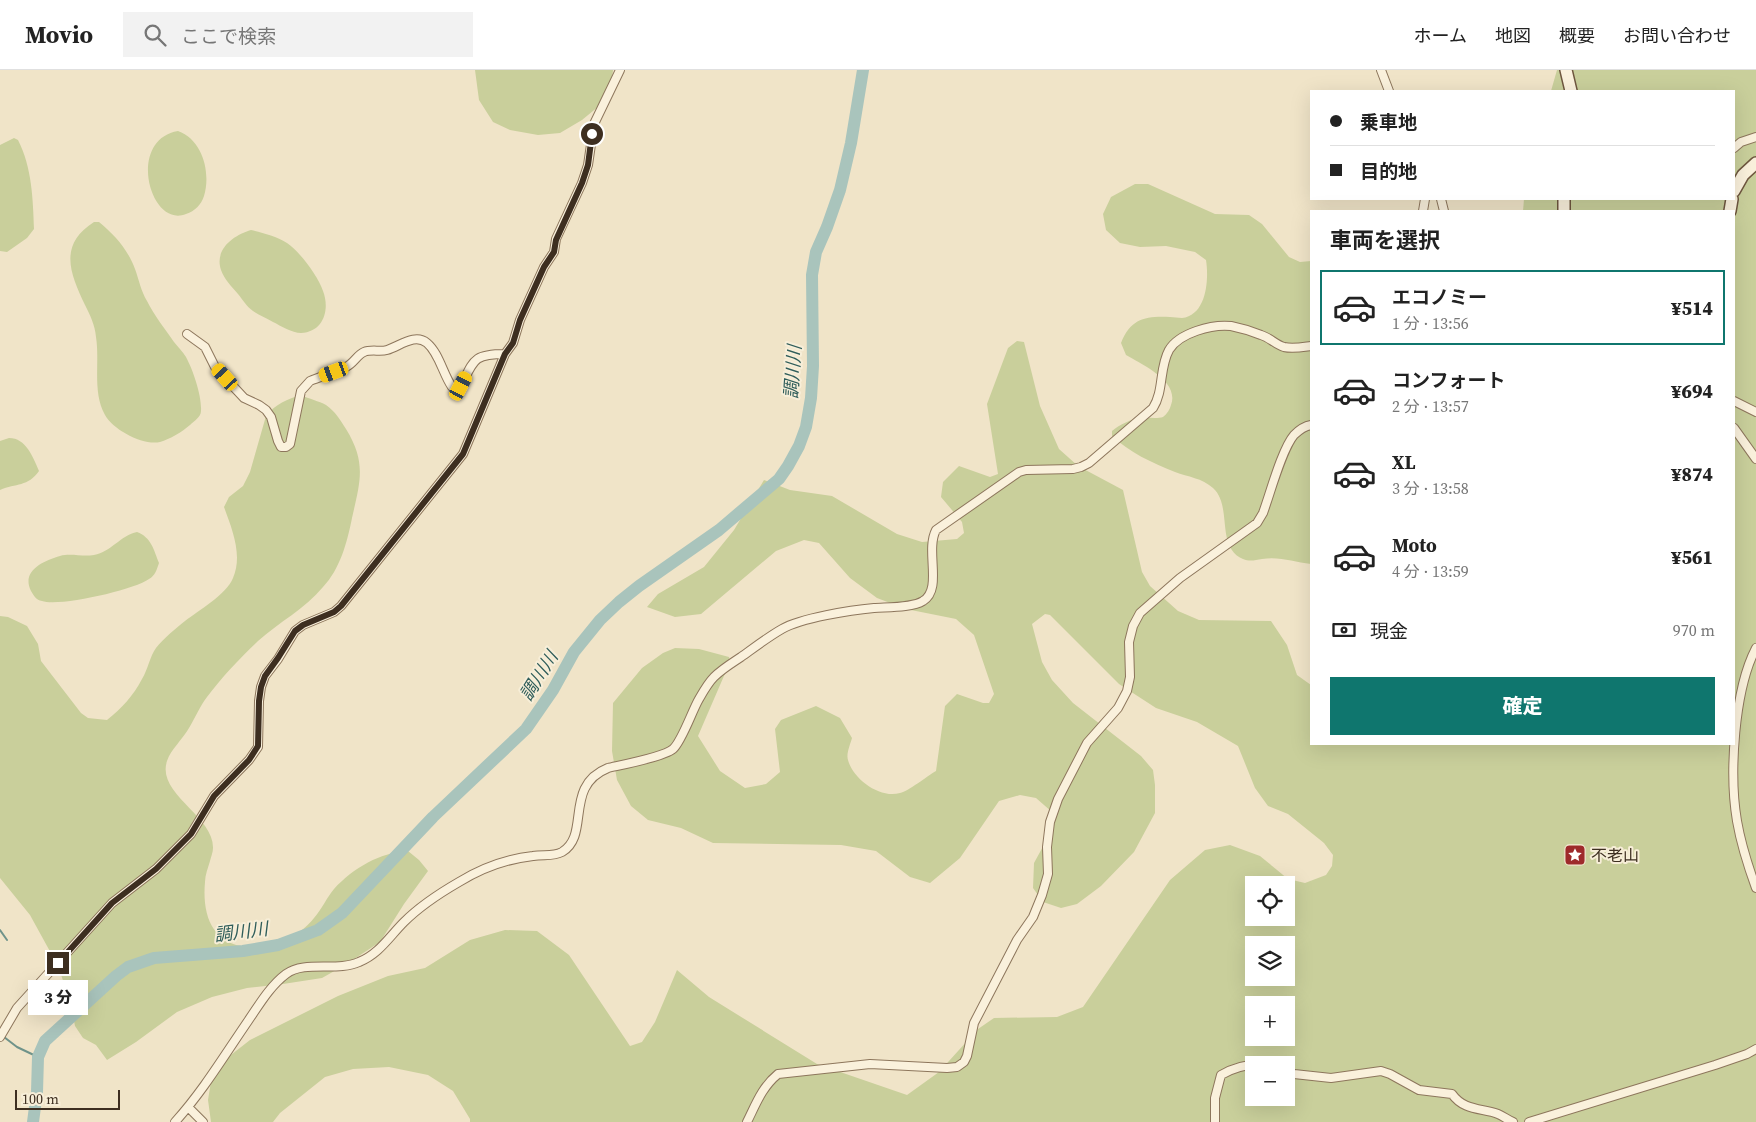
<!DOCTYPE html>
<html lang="ja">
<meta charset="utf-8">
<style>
body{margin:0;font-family:"Source Serif 4","Noto Sans JP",serif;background:#f2f2f2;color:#222;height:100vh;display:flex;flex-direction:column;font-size:19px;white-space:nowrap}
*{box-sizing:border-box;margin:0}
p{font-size:16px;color:#767676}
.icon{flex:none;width:28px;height:28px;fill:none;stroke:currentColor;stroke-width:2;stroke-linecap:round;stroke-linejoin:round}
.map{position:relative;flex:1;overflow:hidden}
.sheet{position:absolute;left:1310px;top:140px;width:425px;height:535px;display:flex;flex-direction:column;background:#fff;border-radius:0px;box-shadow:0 5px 20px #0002}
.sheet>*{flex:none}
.top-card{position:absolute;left:1310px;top:20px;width:425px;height:110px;border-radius:0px;box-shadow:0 5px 20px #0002;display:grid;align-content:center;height:110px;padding:0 20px;background:#fff}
.buttons{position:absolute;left:1245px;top:806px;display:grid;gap:10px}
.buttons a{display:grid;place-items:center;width:50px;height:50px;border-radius:0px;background:#fff;box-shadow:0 5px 20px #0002;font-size:25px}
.scale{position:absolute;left:15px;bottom:12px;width:105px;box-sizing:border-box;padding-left:5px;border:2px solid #3d2e20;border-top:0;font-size:14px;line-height:18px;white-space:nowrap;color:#3d2e20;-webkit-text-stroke:4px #f7eed8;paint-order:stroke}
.end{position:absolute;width:22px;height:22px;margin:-11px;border:6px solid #3d2e20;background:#fff;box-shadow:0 0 0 2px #fff}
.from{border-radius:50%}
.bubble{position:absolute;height:35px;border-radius:0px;background:#fff;box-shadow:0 5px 20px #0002;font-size:16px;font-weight:800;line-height:35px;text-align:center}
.car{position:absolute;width:15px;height:30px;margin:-15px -8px;border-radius:6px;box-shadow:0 0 4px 1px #0007;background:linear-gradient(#f5c518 24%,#345 0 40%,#f5c518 0 76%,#345 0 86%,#f5c518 0)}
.top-card b{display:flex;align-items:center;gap:18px;height:48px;font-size:19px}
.top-card b+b{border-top:1px solid #e0e0e0}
.top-card i{width:12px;height:12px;background:#222}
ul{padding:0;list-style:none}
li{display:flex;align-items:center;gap:15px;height:75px;margin:0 10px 8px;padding:0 10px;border:2px solid transparent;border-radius:0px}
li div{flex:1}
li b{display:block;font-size:19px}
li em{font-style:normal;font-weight:800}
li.active{border-color:#0f766e}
li>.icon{width:45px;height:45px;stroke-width:1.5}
h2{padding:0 20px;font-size:22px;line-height:60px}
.pay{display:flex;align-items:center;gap:12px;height:55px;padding:0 20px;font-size:19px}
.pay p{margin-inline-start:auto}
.button{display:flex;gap:10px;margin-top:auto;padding:10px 20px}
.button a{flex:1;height:58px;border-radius:0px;background:#0f766e;color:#fff;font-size:20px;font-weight:800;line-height:58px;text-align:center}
header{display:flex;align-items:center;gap:30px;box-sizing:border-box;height:70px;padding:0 25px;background:#fff;border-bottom:1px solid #e0e0e0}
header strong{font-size:24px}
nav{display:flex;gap:28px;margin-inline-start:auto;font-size:18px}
.search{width:350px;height:45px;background:#f2f2f2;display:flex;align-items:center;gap:12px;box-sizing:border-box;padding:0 18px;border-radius:0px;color:#767676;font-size:19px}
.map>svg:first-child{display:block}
.green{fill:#c9cf9b;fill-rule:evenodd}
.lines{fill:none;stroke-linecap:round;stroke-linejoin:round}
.stream{stroke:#6f938a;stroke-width:2}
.river{stroke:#a9c4bc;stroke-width:12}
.minor-casing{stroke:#8d765c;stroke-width:10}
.secondary-casing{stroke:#6f573f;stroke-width:14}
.minor{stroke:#faf1dc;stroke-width:8}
.secondary{stroke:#faf1dc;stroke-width:11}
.route{stroke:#3d2e20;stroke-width:6}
.labels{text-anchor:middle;stroke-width:4;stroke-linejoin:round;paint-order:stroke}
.poi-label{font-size:16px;fill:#3d2e20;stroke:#f7eed8;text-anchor:start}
.water-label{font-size:18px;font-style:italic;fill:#2f5d5a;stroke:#f7eed8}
</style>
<header>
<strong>Movio</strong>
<div class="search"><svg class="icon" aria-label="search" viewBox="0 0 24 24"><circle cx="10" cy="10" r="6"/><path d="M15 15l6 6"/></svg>ここで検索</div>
<nav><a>ホーム</a><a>地図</a><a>概要</a><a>お問い合わせ</a></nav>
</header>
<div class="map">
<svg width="1756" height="1052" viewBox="0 0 1756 1052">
<rect width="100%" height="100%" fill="#f0e4c8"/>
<path class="green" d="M 475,0 L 613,0 L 611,17 L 599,36 L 582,50 L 560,63 L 538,65 L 510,60 L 493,52 L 479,30 Z
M 1557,0 L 1756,0 L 1756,1052 L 470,1052 L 470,1049 L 453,1021 L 428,1005 L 389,997 L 353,999 L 325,1007 L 280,1043 L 273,1052 L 211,1052 L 208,1030 L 213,999 L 250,970 L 338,926 L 388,906 L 425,898 L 470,870 L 505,860 L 537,861 L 569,885 L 630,976 L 642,972 L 655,952 L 677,900 L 709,927 L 817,994 L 907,1025 L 939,1002 L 978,959 L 994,948 L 1057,947 L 1083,937 L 1170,810 L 1205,780 L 1230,775 L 1260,786 L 1288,809 L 1305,813 L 1326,805 L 1332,796 L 1333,785 L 1324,773 L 1288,744 L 1268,736 L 1255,718 L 1238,676 L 1197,652 L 1156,638 L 1119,614 L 1050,545 L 1045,544 L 1032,554 L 1042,592 L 1052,610 L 1073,633 L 1141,686 L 1153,700 L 1155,715 L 1155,743 L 1134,782 L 1101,816 L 1077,834 L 1061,838 L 1043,832 L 1033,818 L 1034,793 L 1052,760 L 1052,742 L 1036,728 L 1020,725 L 999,731 L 960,788 L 930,813 L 910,807 L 876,781 L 841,775 L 713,773 L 681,758 L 648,750 L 631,736 L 617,710 L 612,681 L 613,633 L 642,598 L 663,583 L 675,578 L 699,579 L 729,587 L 730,592 L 698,666 L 720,701 L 745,718 L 766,714 L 780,702 L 775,659 L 781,650 L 816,636 L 840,648 L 852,668 C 850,675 846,684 848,690 C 853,709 880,729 900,723 C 909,721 927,706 936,701 L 945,636 L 957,624 L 983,633 L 989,633 L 994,624 L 974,565 L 956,549 L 906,539 L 877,528 L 850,508 L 819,473 L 804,470 L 776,481 L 701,544 L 675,547 L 647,537 L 658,524 L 704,497 L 734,460 L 764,410 L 790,420 L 832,426 L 897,464 L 922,472 L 957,469 L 964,463 L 962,452 L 941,427 L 943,412 L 959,396 L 990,407 L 998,404 L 987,334 L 1008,278 L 1017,271 L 1024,272 L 1040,336 L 1059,379 L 1078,396 L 1123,420 L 1142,502 L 1150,516 L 1178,541 L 1199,550 L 1271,551 L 1287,575 L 1297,605 L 1311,615 L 1311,674 L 1734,674 L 1734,141 L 1523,141 L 1524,129 L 1734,129 L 1734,21 L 1551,21 ZM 1254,815 L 1286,815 L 1286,848 L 1254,848 ZM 1254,875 L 1286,875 L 1286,908 L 1254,908 ZM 1254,935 L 1286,935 L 1286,968 L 1254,968 ZM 1254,995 L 1286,995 L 1286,1028 L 1254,1028 Z
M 178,61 C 203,70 211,103 204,126 C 201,135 195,141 186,144 C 150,159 126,70 178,61 Z
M 14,68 L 18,70 C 32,97 33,130 34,159 L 27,168 L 7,182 L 0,181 L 0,75 Z
M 1135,114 L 1148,114 L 1215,144 L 1249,145 L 1262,154 L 1289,187 L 1300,192 L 1311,191 L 1311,494 C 1294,492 1279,486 1262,489 C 1255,490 1250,492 1243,489 C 1215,477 1233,436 1213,418 C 1202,408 1188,407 1175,402 C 1152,393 1129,382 1112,366 L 1112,361 C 1119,355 1131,349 1140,348 C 1146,347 1157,349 1163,347 C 1167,344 1170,339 1171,335 C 1180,311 1141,294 1126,285 L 1121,273 C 1131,248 1146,246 1170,247 C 1174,247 1178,248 1182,248 C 1207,245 1209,209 1206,190 L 1195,182 L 1166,176 L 1140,177 L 1120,173 L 1106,160 L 1103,144 L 1111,127 Z
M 94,152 L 99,152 C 115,165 128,180 135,199 C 139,210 141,221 147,231 C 154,245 165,259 174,272 C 178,277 183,282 186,287 C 193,300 202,326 201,341 C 201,347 194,351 190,355 C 182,362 170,369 160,372 C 144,376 113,360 105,345 C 92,322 100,292 96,267 C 95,255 90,245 85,235 C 70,203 58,175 94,152 Z
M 251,160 C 263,163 276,166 287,173 C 300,182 318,206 323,221 C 330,239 324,262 301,263 C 292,263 281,256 273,252 C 267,248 259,245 253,241 C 247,237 243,230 238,224 C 232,217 224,209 221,200 C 214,179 234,165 251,160 Z
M 301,325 C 309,329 319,331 326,335 C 335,341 341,351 346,359 C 367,393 360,412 352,448 C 347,473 340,499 323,517 C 305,539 279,552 258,571 C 241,587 221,608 207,627 C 200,636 195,648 189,658 C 183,669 171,679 167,691 C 156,724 214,746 213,778 C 213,782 211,787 210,791 C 208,798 205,805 205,812 C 202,845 212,874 248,877 C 272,879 299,867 314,848 C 322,839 327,827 334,819 C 353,798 381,782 408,781 L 419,790 L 428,801 L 404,834 L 380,872 L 345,895 L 322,908 L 283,914 L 247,918 L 212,927 L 177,942 L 136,972 L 107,990 L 96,975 L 83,968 L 75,956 L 70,931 L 58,896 L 30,845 L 0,808 L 0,546 L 8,547 L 27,556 L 38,574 L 41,591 L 81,643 L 88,648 L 107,650 C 122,638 133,626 142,609 C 148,599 150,586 156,578 C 164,568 175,559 185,551 C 198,541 227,524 233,508 C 243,485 232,459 224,437 L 229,427 L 243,416 L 250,402 L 266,346 C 275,334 288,329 301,325 Z
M 9,368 C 26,368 33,387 39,401 C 28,417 16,413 0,420 L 0,371 Z
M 137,462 C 151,467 154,480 159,493 C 157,499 155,506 149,509 C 134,520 59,537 42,531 C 36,530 34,526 31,521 C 21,501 43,491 60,486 C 71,483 82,487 94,485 C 111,482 121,465 137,462 Z"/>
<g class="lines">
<path class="stream" d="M 0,860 L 7,870
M 4,967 L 17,977 L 38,987"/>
<path class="river" d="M 33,1052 L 37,1022 L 38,987 L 45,971 L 116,906 L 128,897 L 154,888 L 243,881 L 278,875 L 318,860 L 342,843 L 433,747 L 526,659 L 553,620 L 574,582 L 600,550 L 619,532 L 639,516 L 719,460 L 779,409 L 788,396 L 799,376 L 806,357 L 811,328 L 813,296 L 812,205 L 816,182 L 827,157 L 840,120 L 851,73 L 863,0"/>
<g class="minor-casing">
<path id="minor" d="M 1381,0 L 1389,21
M 1734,78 L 1741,72 L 1756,67
M 1441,129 L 1444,141
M 1423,141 L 1425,129
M 187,264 L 205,277 L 215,297 L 244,328 L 259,335 L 266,340 L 271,347 L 278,371 L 281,377 L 286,377 L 290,374 L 301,321 L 310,311 C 322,306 335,303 346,297 C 354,293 357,285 364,282 C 371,279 380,282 387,280 C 400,276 415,263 427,273 C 439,283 443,304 452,317 L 457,318 L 461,316 C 474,290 473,284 505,284
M 1734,331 L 1756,342
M 1734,358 L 1756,389
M 1756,578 C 1734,620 1729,704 1737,751 C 1741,774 1748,796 1756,818
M 0,967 L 17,938 L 112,833 L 156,799 L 191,764 L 214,726 L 249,690 L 258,677 L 259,631 L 261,617 L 265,606 L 278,589 L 295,561 L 303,555 L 334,542 L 341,536 L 463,384 L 505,284 L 513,273 L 520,250 L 544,197 L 554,182 L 556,169 L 582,113 L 588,95 L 594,54 L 620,0
M 1286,1000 L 1294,1004 L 1331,1008 L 1381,1001 L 1390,1004 L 1419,1020 L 1452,1024 C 1464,1041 1482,1038 1498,1044 C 1503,1046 1508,1050 1513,1052
M 188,1037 L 203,1052
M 175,1052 C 203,1021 224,986 248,951 C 259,935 270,916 286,904 C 305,890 337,902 359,892 C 379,884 389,867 404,852 C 419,837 440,823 459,812 C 482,798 506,789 533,786 C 543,784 553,787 562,782 C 591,765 563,716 608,698 C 621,695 664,687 673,679 C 682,671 692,641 699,629 C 703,622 708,613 714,607 C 722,599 732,593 741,587 C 755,577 768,567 782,559 C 801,548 851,540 874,538 C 887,537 912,538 923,531 C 943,519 925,481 936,460 L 1019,402 L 1026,400 L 1073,399 L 1081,397 L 1089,393 L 1153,338 C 1164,321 1159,298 1169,280 C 1179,263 1212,254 1231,256 C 1241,258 1251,261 1261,265 C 1269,267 1276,275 1284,277 C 1293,279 1303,277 1311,276
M 747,1052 C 756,1034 762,1017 778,1004 L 870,994 L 947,998 L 957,997 L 964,992 L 967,986 L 974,953 L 1017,870 L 1033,847 L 1042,825 L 1048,804 L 1047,777 L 1050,752 L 1058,729 L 1087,673 L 1118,638 L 1127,621 L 1130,607 L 1129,572 L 1133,556 L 1140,543 L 1180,508 L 1257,453 L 1263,443 C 1270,424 1282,379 1294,365 C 1299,360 1305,356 1311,355
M 1215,1052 L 1215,1028 L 1221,1005 C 1235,997 1249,993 1266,995
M 1529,1052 L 1715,995 L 1747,984 L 1756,979"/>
</g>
<g class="secondary-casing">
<path id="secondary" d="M 1566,0 L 1571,21
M 1734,121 L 1743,105 L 1756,93
M 1564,141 L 1564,129
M 1730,141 L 1732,129"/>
</g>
<use href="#minor" class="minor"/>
<use href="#secondary" class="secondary"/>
</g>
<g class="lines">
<path class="route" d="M 58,893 L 112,833 L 156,799 L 191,764 L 214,726 L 249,690 L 258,676 L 259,631 L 261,617 L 265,606 L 278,588 L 295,561 L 303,555 L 334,542 L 341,536 L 463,384 L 505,284 L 513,273 L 520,250 L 544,197 L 554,182 L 556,170 L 582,113 L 588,95 L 592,64"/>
</g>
<defs>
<g id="sight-square" transform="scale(1.125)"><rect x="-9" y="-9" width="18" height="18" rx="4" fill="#9e2a2b" stroke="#f7eed8"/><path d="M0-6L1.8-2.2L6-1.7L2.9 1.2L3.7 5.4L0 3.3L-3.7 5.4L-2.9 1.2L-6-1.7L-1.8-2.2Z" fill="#fff"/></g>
</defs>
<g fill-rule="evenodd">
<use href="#sight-square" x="1575" y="785"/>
</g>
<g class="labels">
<g class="poi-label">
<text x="1591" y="791">不老山</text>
</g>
<g class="water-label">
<text transform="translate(793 302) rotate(-86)" y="6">調川川</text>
<text transform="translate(539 606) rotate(-58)" y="6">調川川</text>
<text transform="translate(241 862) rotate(-7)" y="6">調川川</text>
</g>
</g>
</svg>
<div class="buttons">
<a><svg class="icon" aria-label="locate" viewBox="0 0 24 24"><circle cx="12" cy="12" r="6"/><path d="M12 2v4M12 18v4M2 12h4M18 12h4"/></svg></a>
<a><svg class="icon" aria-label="layers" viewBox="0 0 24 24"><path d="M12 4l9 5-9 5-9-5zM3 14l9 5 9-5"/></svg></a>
<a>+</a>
<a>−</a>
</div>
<div class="scale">100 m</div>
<i class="end from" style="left:592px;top:64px"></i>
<i class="end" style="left:58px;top:893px"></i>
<div class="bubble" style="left:28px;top:910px;width:60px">3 分</div>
<i class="car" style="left:334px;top:302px;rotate:250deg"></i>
<i class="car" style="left:225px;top:307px;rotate:318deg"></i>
<i class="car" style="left:461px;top:316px;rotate:28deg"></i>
<div class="top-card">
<b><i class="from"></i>乗車地</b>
<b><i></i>目的地</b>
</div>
<section class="sheet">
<h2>車両を選択</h2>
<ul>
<li class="active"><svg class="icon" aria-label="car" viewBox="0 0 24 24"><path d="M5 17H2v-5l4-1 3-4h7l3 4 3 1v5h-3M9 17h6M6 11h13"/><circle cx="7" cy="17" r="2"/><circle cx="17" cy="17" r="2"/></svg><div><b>エコノミー</b><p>1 分 · 13:56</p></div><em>¥514</em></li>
<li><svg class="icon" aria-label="car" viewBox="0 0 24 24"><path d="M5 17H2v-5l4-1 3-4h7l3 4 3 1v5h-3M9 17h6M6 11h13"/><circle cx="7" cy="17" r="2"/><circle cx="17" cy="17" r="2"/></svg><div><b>コンフォート</b><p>2 分 · 13:57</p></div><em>¥694</em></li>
<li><svg class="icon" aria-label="car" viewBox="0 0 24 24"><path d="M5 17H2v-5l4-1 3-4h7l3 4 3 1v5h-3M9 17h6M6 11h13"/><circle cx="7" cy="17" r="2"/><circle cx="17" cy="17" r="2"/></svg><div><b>XL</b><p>3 分 · 13:58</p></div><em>¥874</em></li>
<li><svg class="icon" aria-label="car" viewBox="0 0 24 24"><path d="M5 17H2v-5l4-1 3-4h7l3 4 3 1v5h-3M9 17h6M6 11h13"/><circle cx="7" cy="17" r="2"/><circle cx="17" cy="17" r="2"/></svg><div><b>Moto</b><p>4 分 · 13:59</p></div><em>¥561</em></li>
</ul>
<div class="pay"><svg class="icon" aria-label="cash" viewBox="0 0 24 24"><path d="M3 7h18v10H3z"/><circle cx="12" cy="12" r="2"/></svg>現金<p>970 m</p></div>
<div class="button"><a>確定</a></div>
</section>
</div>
